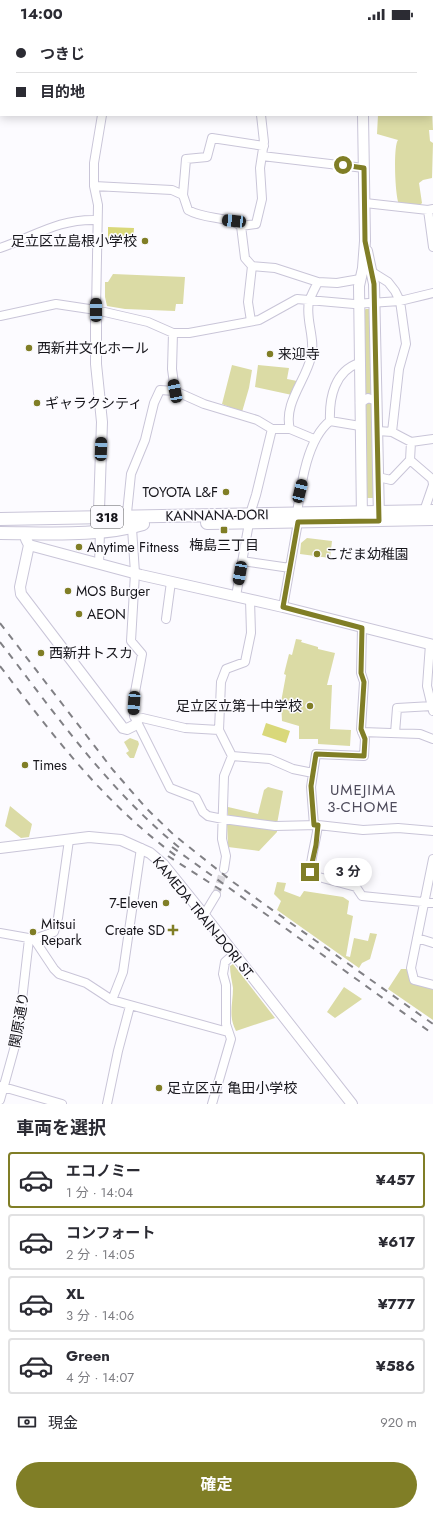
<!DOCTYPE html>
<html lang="ja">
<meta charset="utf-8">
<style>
body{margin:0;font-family:Jost,"Noto Sans JP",sans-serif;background:#f2f2f3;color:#2b2b33;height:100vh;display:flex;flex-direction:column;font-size:15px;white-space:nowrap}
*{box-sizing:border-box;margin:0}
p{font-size:13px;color:#7c7c81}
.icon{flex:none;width:22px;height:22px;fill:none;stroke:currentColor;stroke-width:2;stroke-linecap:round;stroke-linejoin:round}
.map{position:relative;height:1076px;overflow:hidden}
.side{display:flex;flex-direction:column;background:#fff;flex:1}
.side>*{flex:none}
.hud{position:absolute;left:0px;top:0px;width:433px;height:88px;box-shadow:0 2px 10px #0003;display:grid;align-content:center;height:88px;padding:0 16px;background:#fff}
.end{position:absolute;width:18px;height:18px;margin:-9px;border:5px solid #807e26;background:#fff;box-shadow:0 0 0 2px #fff}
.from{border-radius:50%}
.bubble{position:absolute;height:28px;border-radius:14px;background:#fff;box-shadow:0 2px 10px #0003;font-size:13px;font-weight:700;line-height:28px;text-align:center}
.car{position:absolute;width:12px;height:24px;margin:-12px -6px;border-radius:5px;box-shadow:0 0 3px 1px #0007;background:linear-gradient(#222 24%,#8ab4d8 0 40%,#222 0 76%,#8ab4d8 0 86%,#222 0)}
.hud b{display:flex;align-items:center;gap:14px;height:38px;font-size:15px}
.hud b+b{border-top:1px solid #e1e1e2}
.hud i{width:10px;height:10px;background:#2b2b33}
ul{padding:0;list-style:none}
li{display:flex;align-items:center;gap:12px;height:56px;margin:0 8px 6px;padding:0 8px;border:2px solid #e1e1e2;border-radius:4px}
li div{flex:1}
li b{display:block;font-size:15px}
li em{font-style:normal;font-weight:700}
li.on{border-color:#807e26}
li>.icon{width:36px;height:36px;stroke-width:1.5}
h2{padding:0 16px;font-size:18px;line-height:48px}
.pay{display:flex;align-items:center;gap:10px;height:44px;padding:0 16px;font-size:15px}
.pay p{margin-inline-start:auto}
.primary-button{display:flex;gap:8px;margin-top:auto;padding:8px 16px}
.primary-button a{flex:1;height:46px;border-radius:24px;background:#807e26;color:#fff;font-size:16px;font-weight:700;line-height:46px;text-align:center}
.status{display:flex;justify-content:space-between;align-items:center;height:28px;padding:0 20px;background:#fff;direction:ltr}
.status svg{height:11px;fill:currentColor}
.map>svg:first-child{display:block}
.green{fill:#dbdba5}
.water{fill:#d9d87a}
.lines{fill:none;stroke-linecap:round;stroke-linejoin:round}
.minor-tunnel{stroke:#dad8dd;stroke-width:8;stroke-dasharray:8 4;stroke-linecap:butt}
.minor-casing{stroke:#c9c5d8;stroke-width:10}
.tertiary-casing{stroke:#c9c5d8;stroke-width:12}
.primary-casing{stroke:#c9c5d8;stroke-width:14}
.minor{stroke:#fff;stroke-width:8}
.tertiary{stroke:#fff;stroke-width:10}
.primary{stroke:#fff;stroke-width:12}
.rail{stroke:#818085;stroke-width:2;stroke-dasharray:7 7;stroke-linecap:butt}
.route{stroke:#807e26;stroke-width:5}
.poi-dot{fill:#807e26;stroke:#fcfbff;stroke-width:1.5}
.labels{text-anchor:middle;stroke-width:3;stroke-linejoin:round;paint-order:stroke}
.shield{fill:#fcfbff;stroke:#5b5a5f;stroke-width:1}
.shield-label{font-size:13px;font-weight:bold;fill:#16151b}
.poi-label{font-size:14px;fill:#16151b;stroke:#fcfbff;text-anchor:start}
.street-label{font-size:14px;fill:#16151b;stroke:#fcfbff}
.neighbourhood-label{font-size:15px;letter-spacing:1px;fill:#4f4c5c;stroke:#fcfbff}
</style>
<div class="status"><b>14:00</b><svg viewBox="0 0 49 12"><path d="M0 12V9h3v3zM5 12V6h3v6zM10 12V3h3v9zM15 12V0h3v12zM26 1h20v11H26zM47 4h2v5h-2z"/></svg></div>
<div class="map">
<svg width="433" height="1076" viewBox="0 0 433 1076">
<rect width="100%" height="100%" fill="#fcfbff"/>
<path class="green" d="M 432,84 L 433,102 L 429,102 L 430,113 L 433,115 L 432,150 L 423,152 L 419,155 L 422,175 L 420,177 L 399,176 C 395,169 393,118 398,112 L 377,106 L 378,87 L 432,87 Z
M 113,246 L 185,249 L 183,276 L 176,276 L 175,283 L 125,281 L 107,278 L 105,269 L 105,254 L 108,254 Z
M 366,281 L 369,281 L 373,285 L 373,367 L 364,367 L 364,282 Z
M 232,337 L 252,342 L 249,360 L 242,384 L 222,376 Z
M 258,337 L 289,340 L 287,351 L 297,353 L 292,367 L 255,359 Z
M 369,373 L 375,376 L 375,470 L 366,470 L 364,377 Z
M 307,510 L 332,513 L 330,530 L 300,526 L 301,515 Z
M 296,611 L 302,612 L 301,614 L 318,619 L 318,621 L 335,625 L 327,657 L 332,657 L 330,701 L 351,702 L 350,718 L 318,716 L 318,711 L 299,711 L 299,698 L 282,693 L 281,674 L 286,647 L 284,646 L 289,626 L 292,627 Z
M 130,710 L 138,713 L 139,716 L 134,730 L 130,730 L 126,725 L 129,723 L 124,714 Z
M 268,759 L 283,763 L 277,796 L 228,788 L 228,779 L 258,786 L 264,762 Z
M 10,778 L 32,796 L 29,809 L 21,810 L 5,798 Z
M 229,794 L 277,801 L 277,804 L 259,823 L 228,819 L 227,796 Z
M 277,854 L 286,855 L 284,863 L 300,869 L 304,863 L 343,869 L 349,873 L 347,886 L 353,888 L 346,928 L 350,929 L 354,910 L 368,913 L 370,905 L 377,906 L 370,931 L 362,935 L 359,940 L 277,882 L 281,873 L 274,866 Z
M 233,936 L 275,990 L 236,1003 C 228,988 233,976 233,960 C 232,953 230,946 230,938 Z
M 401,941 L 409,941 L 411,955 L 433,960 L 433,992 L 388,961 Z
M 344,959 L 362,971 L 335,990 L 327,984 Z"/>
<path class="water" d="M 108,199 L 134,200 L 133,212 L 108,211 Z
M 266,695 L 290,703 L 286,715 L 262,707 Z"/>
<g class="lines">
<path class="minor-tunnel" d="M 216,867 L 224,841"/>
<g class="minor-casing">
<path id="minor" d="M 25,1 L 25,0
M 170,1 L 171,0
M 270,1 L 270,0
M 262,128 L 364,140
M 94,158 L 172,162 L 183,167
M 365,175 L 428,182 L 433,181
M 428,182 L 433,219
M 241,198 C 228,188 205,192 188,182 L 183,167 L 186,131 L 207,129 L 212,110 L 264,118
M 0,220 C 36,208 57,191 96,192
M 252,238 L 275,240 L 318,254 L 337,255 L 360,251
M 372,244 L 388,254 L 395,263 L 400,273 L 406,316 L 399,341 L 392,404
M 96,282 L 98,177 L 94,158 L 94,135 L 102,87
M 0,288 L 56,276 L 96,282 L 148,294 L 173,305 L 189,305 L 259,292 L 297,271 L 354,276 L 400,273 L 433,265
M 251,293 L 248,274 L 252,238 L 245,230 L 241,198 L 256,196 L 262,171 L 260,140 L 264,114 L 261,87
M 173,305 L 172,341 L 175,363
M 360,375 L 368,370 L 377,373
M 330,393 C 329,369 335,343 359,335
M 290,401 C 283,376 306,352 311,329 C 316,311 305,291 309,274 C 311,267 315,260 318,254
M 378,403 L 392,404 L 411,414 L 433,411
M 411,414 L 410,432 L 432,451 L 433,456
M 378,449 L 391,452 L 410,432
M 424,483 L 433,457
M 127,485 L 131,446 L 145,412 L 154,375 L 160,362 L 175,363 L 204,376 L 257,392 L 272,401 L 290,401 L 314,411
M 297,485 C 301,457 307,411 330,393 L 360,398
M 250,486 L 256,467 L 272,401
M 132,500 L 135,545 L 131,613 L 142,626 L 135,664 L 134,688 L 170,760 L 196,770 L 203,784 L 208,788 L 223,791 L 275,798 L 318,797 L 363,802 L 398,800 L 433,803
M 242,533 L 290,540
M 99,536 L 100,503
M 236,568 L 249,495
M 283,579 L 298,494
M 166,591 L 171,554
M 430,616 L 427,658 L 433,683
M 134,688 L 185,700 L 219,702 L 232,728 L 224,748 L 222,811 L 226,828 L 224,841
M 219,702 L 221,654 L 226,641 L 245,634 L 251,605 L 250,572
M 362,704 L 420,706 L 433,711
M 395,705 L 397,680 L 432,678
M 232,728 L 270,731 L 293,741 L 313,745
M 314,797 L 311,759 L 316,726 L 364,728 L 365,711 L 361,701 L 364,654 L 361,645 L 362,600
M 318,797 C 316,813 311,829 310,844 L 315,848 L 356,859 L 362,868 L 433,875
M 433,831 L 411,940 L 414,952 L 433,957
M 204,887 L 216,867
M 0,905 L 34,911 L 54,904 L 58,890 L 69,812
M 417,910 L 433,915
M 34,911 L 54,941 L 59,946 L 86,955 L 112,972 L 228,1004
M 112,972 L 123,944 L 141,820
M 0,1058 L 62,1076
M 0,1072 L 18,1007 L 29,911
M 107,1076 L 118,1023 L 130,978
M 212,1076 L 231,1011 L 226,996 L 226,957 L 223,946 L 225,934 L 234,926"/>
</g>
<g class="tertiary-casing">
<path id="tertiary" d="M 361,0 L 361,1
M 113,1 L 113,0
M 432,37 L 433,37
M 0,39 L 1,39
M 367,223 L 374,256 L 379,490
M 96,282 L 96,336 L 102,394 L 99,482
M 362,491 L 359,258 L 363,240 L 365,213 L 363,87
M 26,511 L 29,517 L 20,559 L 21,566 L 123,700 L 127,701 L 137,696
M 29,517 L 141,547 L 283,579 L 433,617
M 0,820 L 89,809 L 121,812 L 150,825 L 163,836 L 204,887 L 352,1076"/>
</g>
<g class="primary-casing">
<path id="primary" d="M 0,491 L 433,483
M 207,495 L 433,491
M 0,505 C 43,505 101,509 143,496"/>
</g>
<use href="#minor" class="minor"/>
<use href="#tertiary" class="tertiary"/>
<use href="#primary" class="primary"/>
<path class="rail" d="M 0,595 L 113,742 L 147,781 L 174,807 L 233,854 L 433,996
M 0,614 C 56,687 109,763 181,821
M 0,638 C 55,710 103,774 176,828
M 172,819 L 433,1006
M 168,828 L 224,864"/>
</g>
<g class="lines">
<path class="route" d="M 310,844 L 316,817 L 318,797 L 314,797 L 311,758 L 316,726 L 364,728 L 365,711 L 361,701 L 364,654 L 361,645 L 362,600 L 283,579 L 298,494 L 379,493 L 374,256 L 365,213 L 364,140 L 343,137"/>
</g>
<g class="poi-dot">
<circle cx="145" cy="213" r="4"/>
<circle cx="29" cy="320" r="4"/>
<circle cx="270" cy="326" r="4"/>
<circle cx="37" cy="375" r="4"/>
<circle cx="226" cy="464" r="4"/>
<rect x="220" y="498" width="8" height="8" rx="2"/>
<circle cx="79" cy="519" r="4"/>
<circle cx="317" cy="526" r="4"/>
<circle cx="68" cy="563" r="4"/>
<circle cx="79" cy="586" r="4"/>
<circle cx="41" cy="625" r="4"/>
<circle cx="310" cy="678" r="4"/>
<circle cx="25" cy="737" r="4"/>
<circle cx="166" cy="875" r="4"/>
<path d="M171 896h4v4h4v4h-4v4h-4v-4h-4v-4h4z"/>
<circle cx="33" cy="904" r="4"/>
<circle cx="159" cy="1060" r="4"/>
</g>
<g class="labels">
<rect class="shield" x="91" y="478" width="32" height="22" rx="3"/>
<g class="shield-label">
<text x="107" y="494">318</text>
</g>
<g class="poi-label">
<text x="137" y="218" text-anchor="end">足立区立島根小学校</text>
<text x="37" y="325">西新井文化ホール</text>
<text x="278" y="331">来迎寺</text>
<text x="45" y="380">ギャラクシティ</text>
<text x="218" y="469" text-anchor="end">TOYOTA L&amp;F</text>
<text x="224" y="522" text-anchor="middle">梅島三丁目</text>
<text x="87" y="524">Anytime Fitness</text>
<text x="325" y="531">こだま幼稚園</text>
<text x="76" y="568">MOS Burger</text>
<text x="87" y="591">AEON</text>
<text x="49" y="630">西新井トスカ</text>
<text x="302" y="683" text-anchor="end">足立区立第十中学校</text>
<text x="33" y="742">Times</text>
<text x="158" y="880" text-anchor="end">7-Eleven</text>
<text x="41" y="901">Mitsui<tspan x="41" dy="16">Repark</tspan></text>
<text x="165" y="907" text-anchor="end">Create SD</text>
<text x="167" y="1065">足立区立 亀田小学校</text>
</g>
<g class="street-label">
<text transform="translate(217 487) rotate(-1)" y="5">KANNANA-DORI</text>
<text transform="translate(204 890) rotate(51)" y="5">KAMEDA TRAIN-DORI ST.</text>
<text transform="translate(19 992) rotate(-80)" y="5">関原通り</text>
</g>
<g class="neighbourhood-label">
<text x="363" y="767">UMEJIMA<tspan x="363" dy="17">3-CHOME</tspan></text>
</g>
</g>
</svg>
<i class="end from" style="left:343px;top:137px"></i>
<i class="end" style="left:310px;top:844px"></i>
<div class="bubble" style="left:324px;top:830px;width:48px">3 分</div>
<i class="car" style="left:234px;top:193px;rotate:276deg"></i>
<i class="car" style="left:96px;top:282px;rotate:0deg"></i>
<i class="car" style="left:175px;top:363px;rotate:349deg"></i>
<i class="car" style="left:101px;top:421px;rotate:2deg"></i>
<i class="car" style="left:300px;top:463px;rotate:14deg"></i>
<i class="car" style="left:240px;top:545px;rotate:190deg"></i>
<i class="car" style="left:134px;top:675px;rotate:184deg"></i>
<div class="hud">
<b><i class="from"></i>つきじ</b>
<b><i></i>目的地</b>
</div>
</div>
<section class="side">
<h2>車両を選択</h2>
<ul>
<li class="on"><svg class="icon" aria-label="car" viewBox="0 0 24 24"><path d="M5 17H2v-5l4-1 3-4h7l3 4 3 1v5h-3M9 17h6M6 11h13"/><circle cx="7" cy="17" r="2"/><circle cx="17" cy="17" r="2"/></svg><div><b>エコノミー</b><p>1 分 · 14:04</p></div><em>¥457</em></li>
<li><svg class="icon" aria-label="car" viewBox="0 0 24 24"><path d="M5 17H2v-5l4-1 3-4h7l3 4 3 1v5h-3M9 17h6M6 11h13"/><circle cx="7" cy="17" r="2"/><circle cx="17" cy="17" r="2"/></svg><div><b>コンフォート</b><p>2 分 · 14:05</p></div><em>¥617</em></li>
<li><svg class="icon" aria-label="car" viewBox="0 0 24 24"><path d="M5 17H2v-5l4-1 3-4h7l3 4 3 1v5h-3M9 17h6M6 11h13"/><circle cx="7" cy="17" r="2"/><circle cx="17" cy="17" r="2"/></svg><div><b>XL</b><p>3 分 · 14:06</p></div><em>¥777</em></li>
<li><svg class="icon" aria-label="car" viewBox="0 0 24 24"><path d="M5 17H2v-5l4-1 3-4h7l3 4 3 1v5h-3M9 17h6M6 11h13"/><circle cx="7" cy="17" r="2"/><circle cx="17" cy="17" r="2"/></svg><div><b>Green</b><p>4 分 · 14:07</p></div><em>¥586</em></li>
</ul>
<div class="pay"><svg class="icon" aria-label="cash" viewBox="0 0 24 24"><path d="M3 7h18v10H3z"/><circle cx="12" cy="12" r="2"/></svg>現金<p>920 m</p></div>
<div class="primary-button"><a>確定</a></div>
</section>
